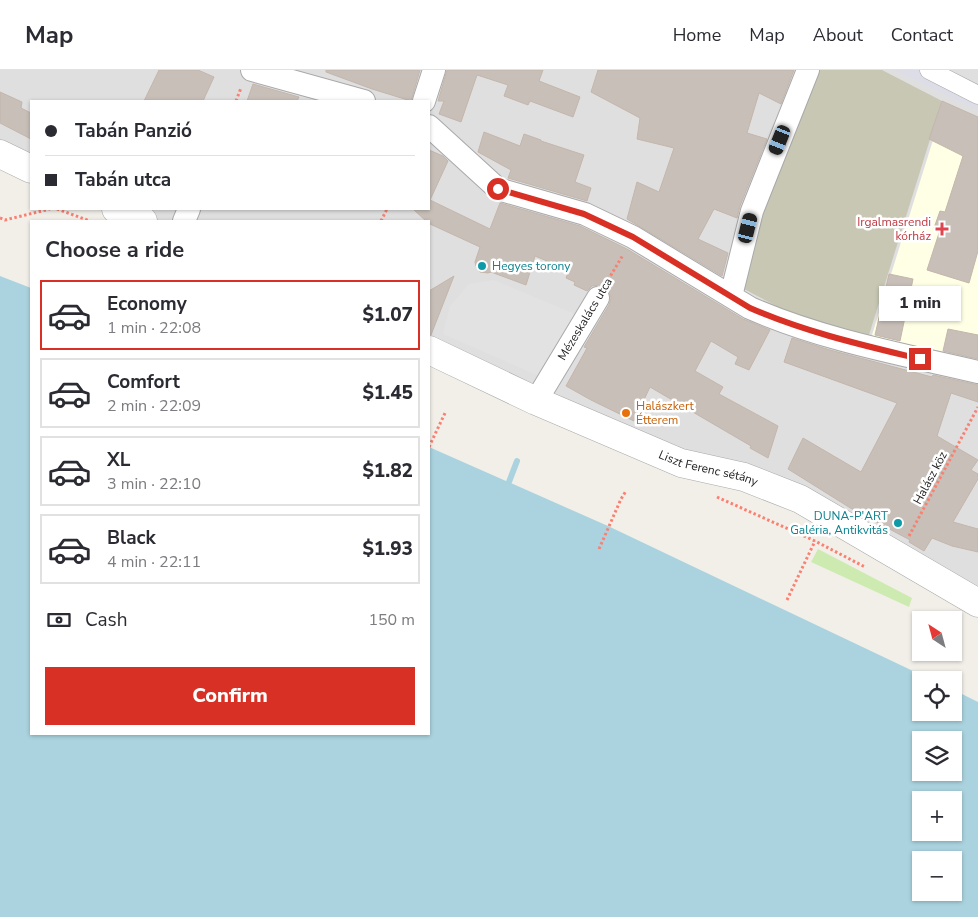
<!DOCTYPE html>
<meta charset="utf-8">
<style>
body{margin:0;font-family:"Nunito Sans",sans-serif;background:#f2f2f3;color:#2b2b33;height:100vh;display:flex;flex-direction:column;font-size:19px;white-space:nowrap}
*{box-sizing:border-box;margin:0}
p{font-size:16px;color:#7c7c81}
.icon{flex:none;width:28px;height:28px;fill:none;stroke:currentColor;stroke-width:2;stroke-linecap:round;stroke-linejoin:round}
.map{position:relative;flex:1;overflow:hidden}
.drawer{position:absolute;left:30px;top:150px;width:400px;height:515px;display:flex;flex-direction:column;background:#fff;border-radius:0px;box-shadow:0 1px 4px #0004}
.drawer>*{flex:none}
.hud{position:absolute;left:30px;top:30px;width:400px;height:110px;border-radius:0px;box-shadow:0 1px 4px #0004;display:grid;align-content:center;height:110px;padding:0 15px;background:#fff}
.needle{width:32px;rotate:324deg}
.tools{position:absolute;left:912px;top:541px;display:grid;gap:10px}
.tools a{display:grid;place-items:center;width:50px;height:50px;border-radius:0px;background:#fff;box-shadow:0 1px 4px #0004;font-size:25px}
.end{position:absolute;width:22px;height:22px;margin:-11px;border:6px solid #d93025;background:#fff;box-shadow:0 0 0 2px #fff}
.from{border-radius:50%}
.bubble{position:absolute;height:35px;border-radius:0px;background:#fff;box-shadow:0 1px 4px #0004;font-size:16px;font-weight:800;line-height:35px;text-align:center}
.car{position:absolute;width:15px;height:30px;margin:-15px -8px;border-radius:6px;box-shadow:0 0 4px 1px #0007;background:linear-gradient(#222 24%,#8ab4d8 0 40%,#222 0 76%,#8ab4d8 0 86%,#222 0)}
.hud b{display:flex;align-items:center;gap:18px;height:48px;font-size:19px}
.hud b+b{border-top:1px solid #e1e1e2}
.hud i{width:12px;height:12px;background:#2b2b33}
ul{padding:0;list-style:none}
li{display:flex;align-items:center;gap:15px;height:70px;margin:0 10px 8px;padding:0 5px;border:2px solid #e1e1e2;border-radius:0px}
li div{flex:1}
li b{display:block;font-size:19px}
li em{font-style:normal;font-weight:800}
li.on{border-color:#d93025}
li>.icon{width:45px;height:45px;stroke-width:1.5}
h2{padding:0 15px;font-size:22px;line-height:60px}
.pay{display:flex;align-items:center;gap:12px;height:55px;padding:0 15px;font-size:19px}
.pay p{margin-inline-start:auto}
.primary-button{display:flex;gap:10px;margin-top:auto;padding:10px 15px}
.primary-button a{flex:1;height:58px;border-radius:0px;background:#d93025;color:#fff;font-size:20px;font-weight:800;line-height:58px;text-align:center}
header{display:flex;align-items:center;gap:30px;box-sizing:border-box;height:70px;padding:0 25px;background:#fff;border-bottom:1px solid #e1e1e2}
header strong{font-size:24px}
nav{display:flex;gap:28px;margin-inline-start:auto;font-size:18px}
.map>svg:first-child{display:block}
.residential{fill:#e0dfdf}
.education{fill:#ffffe5}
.construction{fill:#c7c7b4}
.grass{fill:#cdebb0}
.parking{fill:#e2e2e2}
.plaza{fill:#dddde8}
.water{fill:#aad3df;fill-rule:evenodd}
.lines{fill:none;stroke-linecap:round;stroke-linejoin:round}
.stream{stroke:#aad3df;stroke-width:6}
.building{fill:#c7bfb8;stroke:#c4b6ab}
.pedestrian-casing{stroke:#a9a9a9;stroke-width:19}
.minor-casing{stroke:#a9a9a9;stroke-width:24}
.tertiary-casing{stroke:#a9a9a9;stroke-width:29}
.path{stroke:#fa8072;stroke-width:3;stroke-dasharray:2.5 2.5;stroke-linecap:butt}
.pedestrian{stroke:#fff;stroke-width:18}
.minor{stroke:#fff;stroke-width:22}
.tertiary{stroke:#fff;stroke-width:28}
.route{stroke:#d93025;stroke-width:6}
.health-dot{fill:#e0444e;stroke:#fff;stroke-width:2}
.culture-dot{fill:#0f9aa8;stroke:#fff;stroke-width:2}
.food-dot{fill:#e8710a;stroke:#fff;stroke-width:2}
.labels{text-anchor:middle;stroke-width:5;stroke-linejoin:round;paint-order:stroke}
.health-label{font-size:12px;fill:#be3a42;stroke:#fff;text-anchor:end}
.culture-label{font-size:12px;fill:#0d838f;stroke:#fff;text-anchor:start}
.street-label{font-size:12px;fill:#222;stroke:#fff}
.food-label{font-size:12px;fill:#c56008;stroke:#fff;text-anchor:start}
</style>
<header>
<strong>Map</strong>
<nav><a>Home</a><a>Map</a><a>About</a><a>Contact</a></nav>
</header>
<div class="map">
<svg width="978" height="847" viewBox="0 0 978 847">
<rect width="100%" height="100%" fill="#f2efe9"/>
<path class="residential" d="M 0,0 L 978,0 L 978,533 L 897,486 L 429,280 L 429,151 L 143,151 L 116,139 L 429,139 L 429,31 L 31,31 L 31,99 L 0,84 Z"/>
<path class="education" d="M 944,35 L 978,50 L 978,288 L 871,268 Z"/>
<path class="construction" d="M 817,0 L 882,0 L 942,31 L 869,265 L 797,247 L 744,219 L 765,129 Z"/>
<path class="grass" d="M 818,479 L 912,528 L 909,537 L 811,492 Z"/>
<path class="parking" d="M 494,210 L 575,244 L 539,306 L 443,264 L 450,236 L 469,214 Z"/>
<path class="plaza" d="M 894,0 L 941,0 L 978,19 L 978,40 Z"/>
<path class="water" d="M 0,206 L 31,218 L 31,664 L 429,664 L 429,377 L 608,456 L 932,610 L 921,610 L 921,642 L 954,642 L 954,620 L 978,632 L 978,847 L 0,847 ZM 921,670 L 954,670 L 954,702 L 921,702 ZM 921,730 L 954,730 L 954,762 L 921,762 ZM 921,790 L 954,790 L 954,822 L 921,822 Z"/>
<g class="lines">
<path class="stream" d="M 509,412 L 517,391"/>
</g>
<path class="building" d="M 159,0 L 198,0 L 214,7 L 203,31 L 144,31 Z
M 326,0 L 420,0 L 411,31 L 372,19 L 326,2 Z
M 447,0 L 543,0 L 539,11 L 580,27 L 573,47 L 530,31 L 528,35 L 504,26 L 508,15 L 477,5 L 461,52 L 439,44 L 444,31 L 438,31 Z
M 598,0 L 794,0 L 781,34 L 759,23 L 747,63 L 767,69 L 740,136 L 737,148 L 714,139 L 698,169 L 728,183 L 722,206 L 627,149 L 637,112 L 659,122 L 674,78 L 637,69 L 640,48 L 591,22 Z
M 253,14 L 299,27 L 297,31 L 247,31 Z
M 0,22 L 22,32 L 21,38 L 31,43 L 31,69 L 0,53 Z
M 942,31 L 978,47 L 978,181 L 969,213 L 927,200 L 940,160 L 934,158 L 940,141 L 945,142 L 963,86 L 929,69 Z
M 484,62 L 520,76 L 524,64 L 541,70 L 541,71 L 584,85 L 575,112 L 591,118 L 587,131 L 508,108 L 511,100 L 478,82 Z
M 429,80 L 443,86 L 448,91 L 430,130 L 490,159 L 500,133 L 580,156 L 627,179 L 743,249 L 770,260 L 749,300 L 735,294 L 738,287 L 711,271 L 695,301 L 723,317 L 719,324 L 778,356 L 768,388 L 750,378 L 751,376 L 650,317 L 634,351 L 591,330 L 566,316 L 587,278 L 584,277 L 609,235 L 611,228 L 609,221 L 604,217 L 599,215 L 592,216 L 587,221 L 574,215 L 575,212 L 566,208 L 569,200 L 535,186 L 526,215 L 491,202 L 488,203 L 480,202 L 476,196 L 475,192 L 480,177 L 430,154 L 429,151 L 426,151 L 413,139 L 429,139 Z
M 889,204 L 913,209 L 900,271 L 875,265 Z
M 454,206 L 431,265 L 429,265 L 429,221 Z
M 948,259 L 978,265 L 978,289 L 943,281 Z
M 792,268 L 830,280 L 932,307 L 933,305 L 978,315 L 978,332 L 951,323 L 937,366 L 978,390 L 971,400 L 978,404 L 978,409 L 953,452 L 978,459 L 978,482 L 952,476 L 932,468 L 924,481 L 909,472 L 910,470 L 852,439 L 788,399 L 803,368 L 861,402 L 897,333 L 784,292 Z"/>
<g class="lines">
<g class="pedestrian-casing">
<path id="pedestrian" d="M 929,0 L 978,25"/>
</g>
<g class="minor-casing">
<path id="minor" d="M 252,0 L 364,31
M 424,31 L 434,0
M 429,56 L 498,119 L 585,144 L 633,167 L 750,238 C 823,270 901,284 978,302
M 184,151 L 189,139
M 731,226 L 752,141 L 808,0
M 536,331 L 598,228"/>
</g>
<g class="tertiary-casing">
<g id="tertiary">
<path d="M 0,84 L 31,99"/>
<path d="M 116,139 L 143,151"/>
<path id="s1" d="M 429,280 L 536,331 L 681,393 L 744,407 L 800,429 L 978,533"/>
</g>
</g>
<path class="path" d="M 236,31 L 241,18
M 57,139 L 90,151
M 0,148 L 5,150 L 50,139
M 381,151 L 387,139
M 608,210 L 623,185
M 429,377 L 446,341
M 717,427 L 815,471 L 865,497
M 909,466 L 978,337
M 599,479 L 621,429 L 626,421
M 787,530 L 815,471"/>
<use href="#pedestrian" class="pedestrian"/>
<use href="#minor" class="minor"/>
<use href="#tertiary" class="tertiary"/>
</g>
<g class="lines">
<path class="route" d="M 498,119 L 584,144 L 633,167 L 750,238 C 805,262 862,275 920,289"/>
</g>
<path class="health-dot" d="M939.5 151.5h5v5h5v5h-5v5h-5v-5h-5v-5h5z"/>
<g class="culture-dot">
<circle cx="482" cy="196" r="5"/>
<circle cx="898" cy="453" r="5"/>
</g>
<circle class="food-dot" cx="626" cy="343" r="5"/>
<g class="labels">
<g class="health-label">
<text x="931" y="156">Irgalmasrendi<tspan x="931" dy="14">kórház</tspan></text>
</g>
<g class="culture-label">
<text x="492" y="200">Hegyes torony</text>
<text x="888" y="450" text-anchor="end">DUNA-P'ART<tspan x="888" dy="14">Galéria, Antikvitás</tspan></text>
</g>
<g class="street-label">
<text transform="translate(585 249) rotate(-59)" y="4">Mézeskalács utca</text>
<text dy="4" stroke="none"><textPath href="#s1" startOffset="304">Liszt Ferenc sétány</textPath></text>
<text transform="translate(930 408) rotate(-62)" y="4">Halász köz</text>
</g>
<g class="food-label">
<text x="636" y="340">Halászkert<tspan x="636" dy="14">Étterem</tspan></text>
</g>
</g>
</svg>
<div class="tools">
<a><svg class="needle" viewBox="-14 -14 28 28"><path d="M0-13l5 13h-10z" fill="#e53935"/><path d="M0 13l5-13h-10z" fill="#7c7c81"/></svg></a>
<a><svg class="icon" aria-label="locate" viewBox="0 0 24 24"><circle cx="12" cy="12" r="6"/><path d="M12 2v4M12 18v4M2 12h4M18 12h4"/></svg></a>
<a><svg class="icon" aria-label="layers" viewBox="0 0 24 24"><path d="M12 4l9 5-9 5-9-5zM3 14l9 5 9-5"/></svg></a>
<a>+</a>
<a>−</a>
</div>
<i class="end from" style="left:498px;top:119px"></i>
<i class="end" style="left:920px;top:289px"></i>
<div class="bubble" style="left:879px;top:216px;width:82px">1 min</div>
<i class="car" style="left:780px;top:70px;rotate:202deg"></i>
<i class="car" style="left:748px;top:158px;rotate:14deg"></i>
<div class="hud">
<b><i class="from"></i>Tabán Panzió</b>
<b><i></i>Tabán utca</b>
</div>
<section class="drawer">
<h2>Choose a ride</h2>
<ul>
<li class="on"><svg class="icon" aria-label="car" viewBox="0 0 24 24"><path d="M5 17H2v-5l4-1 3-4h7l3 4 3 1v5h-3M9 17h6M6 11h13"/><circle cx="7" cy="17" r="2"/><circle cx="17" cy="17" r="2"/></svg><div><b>Economy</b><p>1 min · 22:08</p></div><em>$1.07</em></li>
<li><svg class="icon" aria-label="car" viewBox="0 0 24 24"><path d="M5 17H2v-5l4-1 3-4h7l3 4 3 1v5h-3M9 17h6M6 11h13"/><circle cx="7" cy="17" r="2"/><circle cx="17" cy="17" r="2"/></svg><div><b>Comfort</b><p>2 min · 22:09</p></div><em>$1.45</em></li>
<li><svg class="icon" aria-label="car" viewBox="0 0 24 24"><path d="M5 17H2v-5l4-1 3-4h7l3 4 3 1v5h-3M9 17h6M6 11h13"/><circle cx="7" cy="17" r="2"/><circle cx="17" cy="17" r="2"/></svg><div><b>XL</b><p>3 min · 22:10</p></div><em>$1.82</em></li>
<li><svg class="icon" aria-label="car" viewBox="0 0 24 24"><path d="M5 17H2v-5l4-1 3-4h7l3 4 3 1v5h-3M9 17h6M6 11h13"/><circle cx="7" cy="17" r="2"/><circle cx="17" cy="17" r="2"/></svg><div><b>Black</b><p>4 min · 22:11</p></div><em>$1.93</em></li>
</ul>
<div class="pay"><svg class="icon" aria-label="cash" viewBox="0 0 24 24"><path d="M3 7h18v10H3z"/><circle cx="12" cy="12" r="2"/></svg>Cash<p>150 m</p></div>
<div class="primary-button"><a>Confirm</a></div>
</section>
</div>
